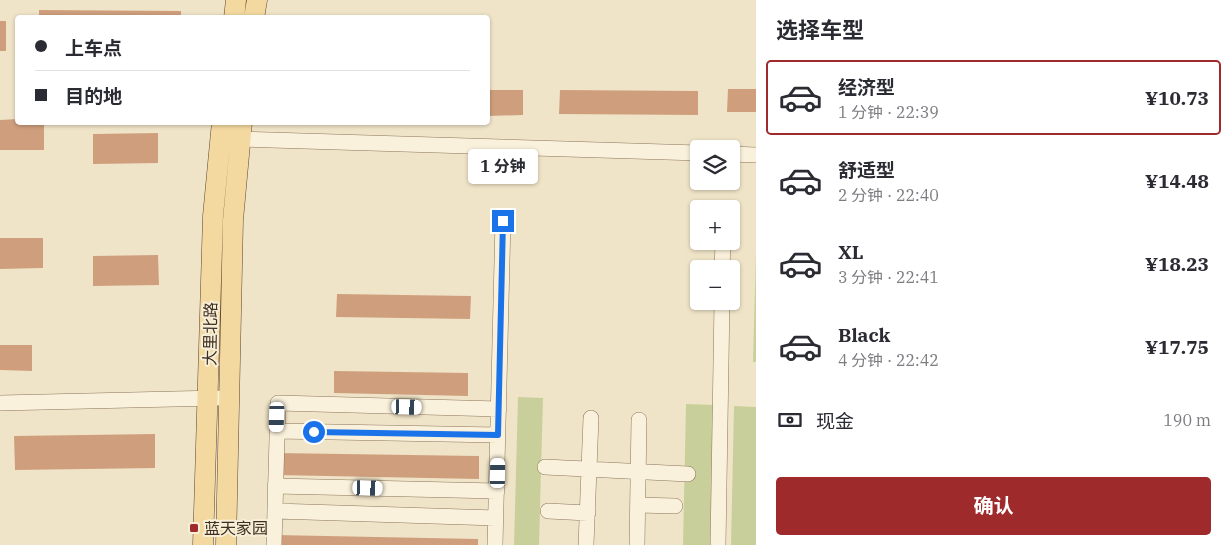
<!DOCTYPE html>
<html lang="zh">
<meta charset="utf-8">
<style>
body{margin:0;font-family:"IBM Plex Serif","Noto Sans SC",serif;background:#f7f7f7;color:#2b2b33;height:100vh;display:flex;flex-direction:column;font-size:19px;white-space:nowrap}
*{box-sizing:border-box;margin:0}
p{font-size:16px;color:#7c7c81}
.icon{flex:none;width:28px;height:28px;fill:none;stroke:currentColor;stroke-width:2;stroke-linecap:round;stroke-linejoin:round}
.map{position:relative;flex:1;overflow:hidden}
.drawer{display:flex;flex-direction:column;background:#fff;width:475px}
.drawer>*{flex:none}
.banner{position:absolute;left:15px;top:15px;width:475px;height:110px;border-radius:5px;box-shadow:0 1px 4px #0004;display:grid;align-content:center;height:110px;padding:0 20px;background:#fff}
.buttons{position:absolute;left:690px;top:140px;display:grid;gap:10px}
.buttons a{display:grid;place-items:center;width:50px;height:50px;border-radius:5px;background:#fff;box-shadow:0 1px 4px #0004;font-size:25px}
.end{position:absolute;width:22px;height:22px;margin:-11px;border:6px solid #1a73e8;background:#fff;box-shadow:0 0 0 2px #fff}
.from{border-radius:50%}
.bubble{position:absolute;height:35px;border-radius:5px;background:#fff;box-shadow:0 1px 4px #0004;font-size:16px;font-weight:700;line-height:35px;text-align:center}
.car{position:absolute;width:15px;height:30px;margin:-15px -8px;border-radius:6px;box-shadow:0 0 4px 1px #0007;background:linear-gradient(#fff 24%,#345 0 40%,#fff 0 76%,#345 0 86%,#fff 0)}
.banner b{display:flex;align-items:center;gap:18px;height:48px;font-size:19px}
.banner b+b{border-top:1px solid #e1e1e2}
.banner i{width:12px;height:12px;background:#2b2b33}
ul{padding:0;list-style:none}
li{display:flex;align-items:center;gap:15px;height:75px;margin:0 10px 8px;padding:0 10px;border:2px solid transparent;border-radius:5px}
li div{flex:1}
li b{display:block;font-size:19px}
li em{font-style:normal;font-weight:700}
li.selected{border-color:#9e2a2b}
li>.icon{width:45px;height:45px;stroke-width:1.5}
h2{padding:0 20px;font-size:22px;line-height:60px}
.pay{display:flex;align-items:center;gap:12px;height:55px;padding:0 20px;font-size:19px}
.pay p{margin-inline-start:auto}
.button{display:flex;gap:10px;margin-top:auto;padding:10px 20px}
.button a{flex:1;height:58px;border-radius:5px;background:#9e2a2b;color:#fff;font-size:20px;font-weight:700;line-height:58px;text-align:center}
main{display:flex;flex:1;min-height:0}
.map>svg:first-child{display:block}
.green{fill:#c9cf9b}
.building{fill:#cf9f7d}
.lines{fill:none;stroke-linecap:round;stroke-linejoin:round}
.minor-casing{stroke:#8d765c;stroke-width:16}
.major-casing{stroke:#5b4430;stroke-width:21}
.minor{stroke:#faf1dc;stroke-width:15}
.major{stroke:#f3d9a0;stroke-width:20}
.route{stroke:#1a73e8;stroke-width:6}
.poi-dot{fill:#9e2a2b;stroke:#f7eed8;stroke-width:2}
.labels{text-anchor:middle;stroke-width:4;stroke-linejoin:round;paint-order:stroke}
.street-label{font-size:16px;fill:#3d2e20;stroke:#f7eed8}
.poi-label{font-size:16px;fill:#3d2e20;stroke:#f7eed8;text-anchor:start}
</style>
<main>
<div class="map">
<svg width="756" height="545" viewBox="0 0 756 545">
<rect width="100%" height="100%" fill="#f0e4c8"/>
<path class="green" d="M 756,251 L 756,362 L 753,362 Z
M 518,397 L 543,398 L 539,545 L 514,545 Z
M 686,404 L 714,405 L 710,545 L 683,545 Z
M 734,406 L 756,407 L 756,545 L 731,545 Z"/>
<path class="building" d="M 39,10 L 181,11 L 181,18 L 39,18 Z
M 0,21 L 6,21 L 6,51 L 0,51 Z
M 728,89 L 756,89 L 756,112 L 727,112 Z
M 488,90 L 523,90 L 523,115 L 488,116 Z
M 560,90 L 698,91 L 698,115 L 559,114 Z
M 18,119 L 18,122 L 44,122 L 44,150 L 0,150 L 0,120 Z
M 158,133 L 158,163 L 93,164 L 93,134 Z
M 0,238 L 43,238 L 43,268 L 0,269 Z
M 158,255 L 159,285 L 93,286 L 93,256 Z
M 337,294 L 471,296 L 470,319 L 336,317 Z
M 0,345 L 32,345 L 32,371 L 0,370 Z
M 334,371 L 468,373 L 468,396 L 334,393 Z
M 155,434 L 155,468 L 15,470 L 14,436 Z
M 276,453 L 479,456 L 479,479 L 276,475 Z
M 275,535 L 478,539 L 478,545 L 275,545 Z"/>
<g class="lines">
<g class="minor-casing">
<path id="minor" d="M 240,139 L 699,153
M 731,154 L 756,155
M 722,269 L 723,243
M 0,403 L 218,398
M 277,431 L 498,435
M 545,467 L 688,474
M 275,486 L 497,491
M 638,505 L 675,506
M 275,511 L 496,518
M 548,511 L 588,513
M 274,545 L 278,403 L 499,409
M 495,545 L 503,221
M 586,545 L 591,418
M 637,545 L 639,420
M 718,545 L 722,301"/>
</g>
<g class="major-casing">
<path id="major" d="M 234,18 L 236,0
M 254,18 L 257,0
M 203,545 L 213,216 L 222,122
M 226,545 L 233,220 L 242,122"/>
</g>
<use href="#minor" class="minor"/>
<use href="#major" class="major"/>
</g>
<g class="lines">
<path class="route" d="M 314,432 L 498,435 L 503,221"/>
</g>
<rect class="poi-dot" x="189" y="523" width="10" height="10" rx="2.5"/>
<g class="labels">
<g class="street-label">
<text transform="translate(210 334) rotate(-89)" y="6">大里北路</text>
</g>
<g class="poi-label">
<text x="204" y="534">蓝天家园</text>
</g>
</g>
</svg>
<div class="buttons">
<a><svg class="icon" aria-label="layers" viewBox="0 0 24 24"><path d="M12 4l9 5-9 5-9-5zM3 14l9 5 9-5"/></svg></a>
<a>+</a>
<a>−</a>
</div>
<i class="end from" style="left:314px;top:432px"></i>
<i class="end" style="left:503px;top:221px"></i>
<div class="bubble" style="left:468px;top:149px;width:70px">1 分钟</div>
<i class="car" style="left:407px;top:407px;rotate:92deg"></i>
<i class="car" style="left:277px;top:417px;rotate:182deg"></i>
<i class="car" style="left:498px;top:473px;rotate:1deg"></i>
<i class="car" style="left:368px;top:488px;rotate:92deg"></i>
<div class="banner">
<b><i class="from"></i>上车点</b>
<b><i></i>目的地</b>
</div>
</div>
<section class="drawer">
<h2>选择车型</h2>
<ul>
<li class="selected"><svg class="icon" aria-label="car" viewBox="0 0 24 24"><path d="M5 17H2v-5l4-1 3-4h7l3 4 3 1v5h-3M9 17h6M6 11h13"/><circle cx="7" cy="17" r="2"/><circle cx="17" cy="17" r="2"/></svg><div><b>经济型</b><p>1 分钟 · 22:39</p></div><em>¥10.73</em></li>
<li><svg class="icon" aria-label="car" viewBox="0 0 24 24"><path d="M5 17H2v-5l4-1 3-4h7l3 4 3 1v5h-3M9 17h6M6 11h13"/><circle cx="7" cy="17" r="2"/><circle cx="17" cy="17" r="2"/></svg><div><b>舒适型</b><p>2 分钟 · 22:40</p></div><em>¥14.48</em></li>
<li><svg class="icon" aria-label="car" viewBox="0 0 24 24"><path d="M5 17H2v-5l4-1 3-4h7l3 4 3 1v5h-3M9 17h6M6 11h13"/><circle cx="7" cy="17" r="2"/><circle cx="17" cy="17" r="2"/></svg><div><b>XL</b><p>3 分钟 · 22:41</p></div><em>¥18.23</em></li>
<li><svg class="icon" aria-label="car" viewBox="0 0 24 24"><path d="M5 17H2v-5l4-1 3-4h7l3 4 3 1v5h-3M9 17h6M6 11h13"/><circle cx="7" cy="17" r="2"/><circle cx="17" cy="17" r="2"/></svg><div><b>Black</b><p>4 分钟 · 22:42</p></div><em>¥17.75</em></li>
</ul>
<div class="pay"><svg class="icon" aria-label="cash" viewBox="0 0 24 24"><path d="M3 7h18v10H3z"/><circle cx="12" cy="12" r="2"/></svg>现金<p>190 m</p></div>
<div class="button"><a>确认</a></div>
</section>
</main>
